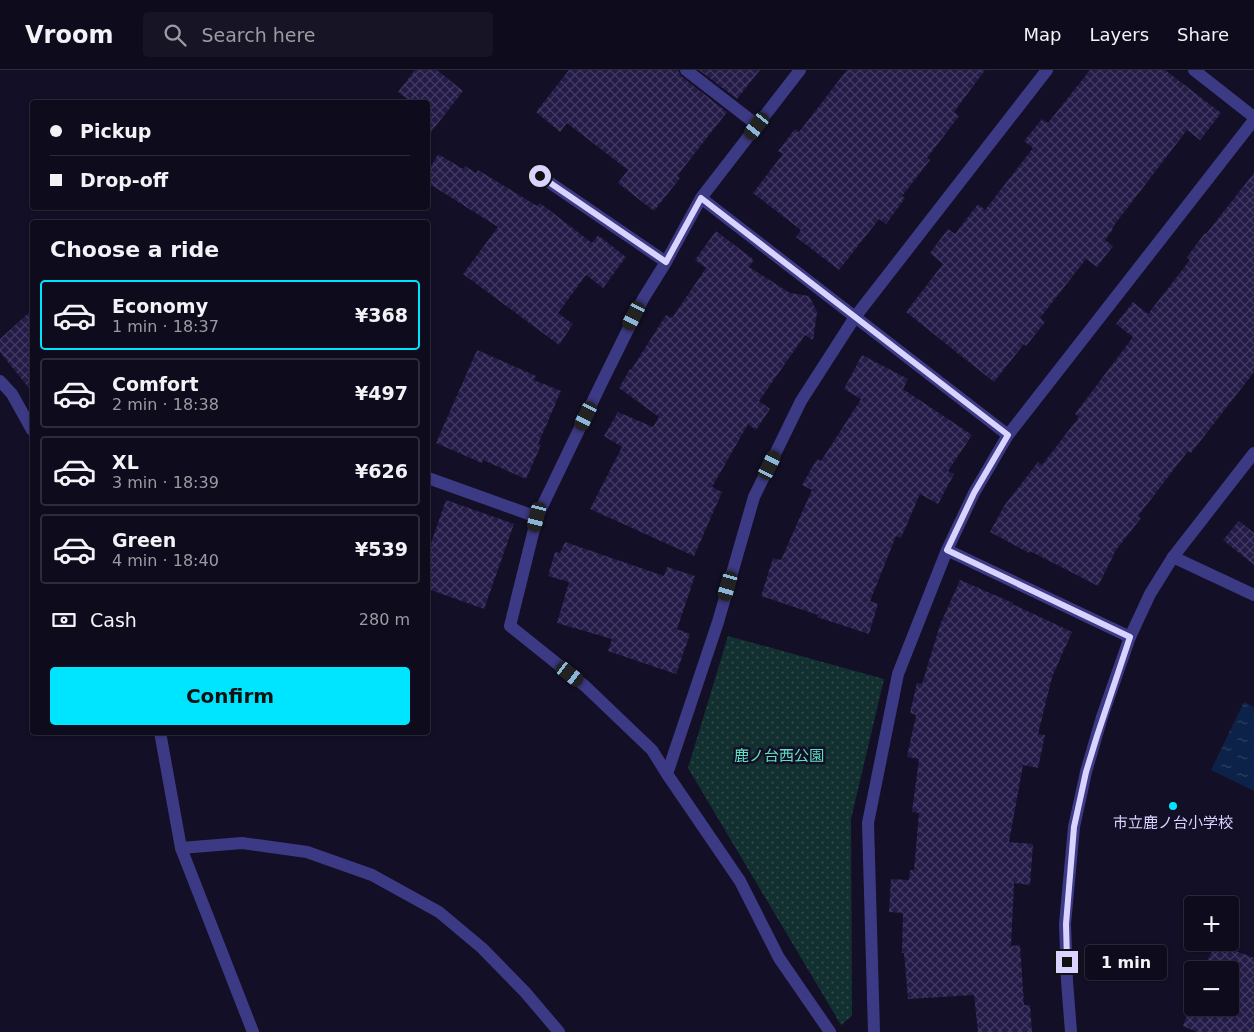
<!DOCTYPE html>
<meta charset="utf-8">
<style>
body{margin:0;font-family:"DejaVu Sans","Noto Sans JP",sans-serif;background:#171425;color:#f1f3f6;height:100vh;display:flex;flex-direction:column;font-size:19px;white-space:nowrap}
*{box-sizing:border-box;margin:0}
p{font-size:16px;color:#9b9ba3}
.icon{flex:none;width:28px;height:28px;fill:none;stroke:currentColor;stroke-width:2;stroke-linecap:round;stroke-linejoin:round}
.map{position:relative;flex:1;overflow:hidden}
.drawer{position:absolute;left:30px;top:150px;width:400px;height:515px;display:flex;flex-direction:column;background:#0e0b1c;border-radius:5px;box-shadow:0 1px 4px #0004,0 0 0 1px #2e2b3b}
.drawer>*{flex:none}
.guide{position:absolute;left:30px;top:30px;width:400px;height:110px;border-radius:5px;box-shadow:0 1px 4px #0004,0 0 0 1px #2e2b3b;display:grid;align-content:center;height:110px;padding:0 20px;background:#0e0b1c}
.tools{position:absolute;left:1184px;top:826px;display:grid;gap:10px}
.tools a{display:grid;place-items:center;width:55px;height:55px;border-radius:5px;background:#0e0b1c;box-shadow:0 1px 4px #0004,0 0 0 1px #2e2b3b;font-size:25px}
.end{position:absolute;width:22px;height:22px;margin:-11px;border:6px solid #d9d4ff;background:#111;box-shadow:0 0 0 2px #111}
.from{border-radius:50%}
.bubble{position:absolute;height:35px;border-radius:5px;background:#0e0b1c;box-shadow:0 1px 4px #0004,0 0 0 1px #2e2b3b;font-size:16px;font-weight:600;line-height:35px;text-align:center}
.car{position:absolute;width:15px;height:30px;margin:-15px -8px;border-radius:6px;box-shadow:0 0 4px 1px #0007;background:linear-gradient(#222 24%,#8ab4d8 0 40%,#222 0 76%,#8ab4d8 0 86%,#222 0)}
.guide b{display:flex;align-items:center;gap:18px;height:48px;font-size:19px}
.guide b+b{border-top:1px solid #2e2b3b}
.guide i{width:12px;height:12px;background:#f1f3f6}
ul{padding:0;list-style:none}
li{display:flex;align-items:center;gap:15px;height:70px;margin:0 10px 8px;padding:0 10px;border:2px solid #2e2b3b;border-radius:5px}
li div{flex:1}
li b{display:block;font-size:19px}
li em{font-style:normal;font-weight:600}
li.current{border-color:#00e5ff}
li>.icon{width:45px;height:45px;stroke-width:1.5}
h2{padding:0 20px;font-size:22px;line-height:60px}
.pay{display:flex;align-items:center;gap:12px;height:55px;padding:0 20px;font-size:19px}
.pay p{margin-inline-start:auto}
.button{display:flex;gap:10px;margin-top:auto;padding:10px 20px}
.button a{flex:1;height:58px;border-radius:5px;background:#00e5ff;color:#111;font-size:20px;font-weight:600;line-height:58px;text-align:center}
header{display:flex;align-items:center;gap:30px;box-sizing:border-box;height:70px;padding:0 25px;background:#0e0b1c;border-bottom:1px solid #2e2b3b}
header strong{font-size:24px}
nav{display:flex;gap:28px;margin-inline-start:auto;font-size:18px}
.search{width:350px;height:45px;background:#171425;display:flex;align-items:center;gap:12px;box-sizing:border-box;padding:0 18px;border-radius:5px;color:#9b9ba3;font-size:19px}
.map>svg:first-child{display:block}
.park{fill:url(#park-dots)}
.water{fill:url(#water-ripples)}
.building{fill:url(#building-cross-hatch)}
.lines{fill:none;stroke-linecap:round;stroke-linejoin:round}
.minor{stroke:#3d3a85;stroke-width:12}
.tertiary{stroke:#3d3a85;stroke-width:12}
.route{stroke:#d9d4ff;stroke-width:6}
.poi-dot{fill:#00e5ff;stroke:#130f26;stroke-width:2}
.labels{text-anchor:middle;stroke-width:5;stroke-linejoin:round;paint-order:stroke}
.park-label{font-size:15px;fill:#5fe0c0;stroke:#130f26}
.poi-label{font-size:15px;fill:#d9d4ff;stroke:#130f26}
</style>
<header>
<strong>Vroom</strong>
<div class="search"><svg class="icon" aria-label="search" viewBox="0 0 24 24"><circle cx="10" cy="10" r="6"/><path d="M15 15l6 6"/></svg>Search here</div>
<nav><a>Map</a><a>Layers</a><a>Share</a></nav>
</header>
<div class="map">
<svg width="1254" height="962" viewBox="0 0 1254 962">
<defs>
<pattern id="park-dots" width="8" height="8" patternUnits="userSpaceOnUse" patternTransform="scale(1.25)"><rect width="8" height="8" fill="#12302f"/><path d="M2 2h.1M6 6h.1" fill="none" stroke="#344d4e" stroke-width="1.8" stroke-linecap="round"/></pattern>
<pattern id="water-ripples" width="26" height="14" patternUnits="userSpaceOnUse" patternTransform="scale(1.25)"><rect width="26" height="14" fill="#0c2248"/><path d="M2 4q2-2 4 0t4 0M15 11q2-2 4 0t4 0" fill="none" stroke="#2f4163"/></pattern>
<pattern id="building-cross-hatch" width="8" height="8" patternUnits="userSpaceOnUse" patternTransform="scale(1.25)"><rect width="8" height="8" fill="#241b47"/><path d="M0 0l8 8M0 8l8-8" fill="none" stroke="#433b63"/></pattern>
</defs>
<rect width="100%" height="100%" fill="#130f26"/>
<path class="park" d="M 728,566 L 884,609 L 851,749 L 852,946 L 841,955 L 688,698 Z"/>
<path class="water" d="M 1244,632 L 1254,637 L 1254,721 L 1211,700 Z"/>
<path class="building" d="M 415,0 L 437,0 L 463,21 L 428,66 L 428,32 L 411,32 L 398,22 Z
M 569,0 L 678,0 L 681,6 L 727,42 L 677,106 L 680,108 L 654,141 L 618,113 L 628,100 L 567,53 L 560,62 L 536,42 Z
M 699,0 L 760,0 L 737,29 Z
M 847,0 L 985,0 L 954,42 L 959,46 L 927,88 L 930,90 L 902,126 L 905,128 L 886,154 L 879,149 L 839,200 L 796,167 L 801,160 L 753,123 L 783,84 L 778,81 L 795,59 L 799,62 Z
M 1090,0 L 1165,0 L 1221,43 L 1200,70 L 1187,60 L 1112,158 L 1113,159 L 1105,170 L 1113,176 L 1097,197 L 1086,189 L 1040,248 L 1045,252 L 1026,276 L 1024,274 L 994,312 L 906,242 L 943,194 L 930,183 L 948,159 L 955,164 L 978,134 L 985,140 L 1033,78 L 1024,71 L 1042,49 L 1048,53 Z
M 438,84 L 463,99 L 465,96 L 476,103 L 478,100 L 537,136 L 540,133 L 592,173 L 598,165 L 626,187 L 603,218 L 586,205 L 558,243 L 573,254 L 559,275 L 463,204 L 498,157 L 428,113 L 428,102 Z
M 1254,103 L 1254,302 L 1191,383 L 1188,381 L 1138,446 L 1141,448 L 1116,480 L 1098,516 L 1030,481 L 1029,483 L 990,462 L 1004,436 L 1038,392 L 1042,395 L 1079,347 L 1075,344 L 1133,267 L 1116,254 L 1133,232 L 1148,244 L 1190,190 L 1187,187 L 1205,163 L 1206,164 Z
M 716,161 L 754,190 L 749,197 L 790,223 L 809,226 L 817,242 L 813,270 L 805,265 L 759,331 L 770,339 L 756,360 L 748,354 L 712,417 L 722,422 L 694,486 L 590,439 L 622,377 L 604,366 L 618,342 L 653,357 L 659,347 L 619,318 L 630,299 L 631,300 L 666,245 L 672,248 L 706,198 L 695,190 Z
M 32,240 L 32,322 L 0,282 L 0,269 Z
M 477,280 L 536,306 L 534,310 L 561,321 L 538,374 L 541,375 L 526,409 L 483,390 L 482,393 L 436,373 Z
M 862,285 L 908,309 L 903,319 L 972,365 L 948,401 L 954,404 L 938,434 L 920,424 L 901,468 L 896,466 L 870,531 L 878,534 L 869,564 L 817,547 L 818,545 L 761,526 L 773,488 L 781,490 L 812,420 L 802,415 L 817,389 L 821,391 L 861,329 L 844,319 Z
M 446,430 L 514,454 L 484,539 L 428,519 L 428,482 Z
M 1239,451 L 1254,463 L 1254,495 L 1223,470 Z
M 565,472 L 664,506 L 667,497 L 695,506 L 677,559 L 690,564 L 676,604 L 608,581 L 612,569 L 557,553 L 569,512 L 548,506 L 555,482 L 560,483 Z
M 960,510 L 1013,533 L 1012,534 L 1072,562 L 1052,607 L 1038,664 L 1045,665 L 1038,698 L 1023,695 L 1009,772 L 1033,774 L 1030,815 L 1014,813 L 1011,876 L 1020,875 L 1024,935 L 1030,935 L 1032,962 L 978,962 L 974,925 L 908,929 L 904,883 L 902,883 L 903,843 L 889,842 L 891,809 L 909,810 L 910,800 L 914,800 L 919,743 L 912,742 L 919,689 L 907,687 L 916,645 L 910,643 L 917,613 L 922,614 L 940,555 Z
M 1215,873 L 1254,888 L 1254,962 L 1197,962 L 1183,956 L 1192,931 L 1192,938 L 1230,938 L 1230,900 L 1204,900 Z"/>
<g class="lines">
<path class="minor" d="M 686,0 L 757,55
M 800,0 L 701,128 L 666,192 L 643,229 L 602,312 L 537,447 L 510,556 L 585,616 L 652,680 L 667,704 L 740,811 L 779,888 L 830,962
M 540,106 L 666,192
M 701,128 L 1008,365
M 0,311 L 12,324 L 32,360
M 428,408 L 537,447
M 947,480 L 1130,567
M 1173,487 L 1254,525
M 160,662 L 181,778 L 253,962
M 667,704 L 718,552 L 754,427 L 801,331 L 855,247 L 1047,0
M 874,962 L 868,753 L 898,604 L 947,480 L 974,423 L 1008,365 L 1254,50"/>
<path class="tertiary" d="M 1194,0 L 1254,47
M 181,778 L 242,773 L 307,782 L 372,805 L 439,842 L 482,878 L 525,922 L 559,962
M 1071,962 L 1067,911 L 1065,854 L 1074,757 L 1086,702 L 1102,647 L 1130,567 L 1150,524 L 1173,487 L 1254,383"/>
</g>
<g class="lines">
<path class="route" d="M 540,106 L 666,192 L 701,128 L 1008,365 L 974,423 L 947,480 L 1130,567 L 1097,666 L 1086,702 L 1074,757 L 1066,854 L 1067,892"/>
</g>
<circle class="poi-dot" cx="1173" cy="736" r="5"/>
<g class="labels">
<g class="park-label">
<text x="779" y="691">鹿ノ台西公園</text>
</g>
<g class="poi-label">
<text x="1173" y="758">市立鹿ノ台小学校</text>
</g>
</g>
</svg>
<div class="tools">
<a>+</a>
<a>−</a>
</div>
<i class="end from" style="left:540px;top:106px"></i>
<i class="end" style="left:1067px;top:892px"></i>
<div class="bubble" style="left:1085px;top:875px;width:82px">1 min</div>
<i class="car" style="left:757px;top:56px;rotate:218deg"></i>
<i class="car" style="left:634px;top:246px;rotate:207deg"></i>
<i class="car" style="left:586px;top:346px;rotate:206deg"></i>
<i class="car" style="left:770px;top:395px;rotate:26deg"></i>
<i class="car" style="left:537px;top:447px;rotate:194deg"></i>
<i class="car" style="left:728px;top:516px;rotate:196deg"></i>
<i class="car" style="left:570px;top:604px;rotate:128deg"></i>
<div class="guide">
<b><i class="from"></i>Pickup</b>
<b><i></i>Drop-off</b>
</div>
<section class="drawer">
<h2>Choose a ride</h2>
<ul>
<li class="current"><svg class="icon" aria-label="car" viewBox="0 0 24 24"><path d="M5 17H2v-5l4-1 3-4h7l3 4 3 1v5h-3M9 17h6M6 11h13"/><circle cx="7" cy="17" r="2"/><circle cx="17" cy="17" r="2"/></svg><div><b>Economy</b><p>1 min · 18:37</p></div><em>¥368</em></li>
<li><svg class="icon" aria-label="car" viewBox="0 0 24 24"><path d="M5 17H2v-5l4-1 3-4h7l3 4 3 1v5h-3M9 17h6M6 11h13"/><circle cx="7" cy="17" r="2"/><circle cx="17" cy="17" r="2"/></svg><div><b>Comfort</b><p>2 min · 18:38</p></div><em>¥497</em></li>
<li><svg class="icon" aria-label="car" viewBox="0 0 24 24"><path d="M5 17H2v-5l4-1 3-4h7l3 4 3 1v5h-3M9 17h6M6 11h13"/><circle cx="7" cy="17" r="2"/><circle cx="17" cy="17" r="2"/></svg><div><b>XL</b><p>3 min · 18:39</p></div><em>¥626</em></li>
<li><svg class="icon" aria-label="car" viewBox="0 0 24 24"><path d="M5 17H2v-5l4-1 3-4h7l3 4 3 1v5h-3M9 17h6M6 11h13"/><circle cx="7" cy="17" r="2"/><circle cx="17" cy="17" r="2"/></svg><div><b>Green</b><p>4 min · 18:40</p></div><em>¥539</em></li>
</ul>
<div class="pay"><svg class="icon" aria-label="cash" viewBox="0 0 24 24"><path d="M3 7h18v10H3z"/><circle cx="12" cy="12" r="2"/></svg>Cash<p>280 m</p></div>
<div class="button"><a>Confirm</a></div>
</section>
</div>
